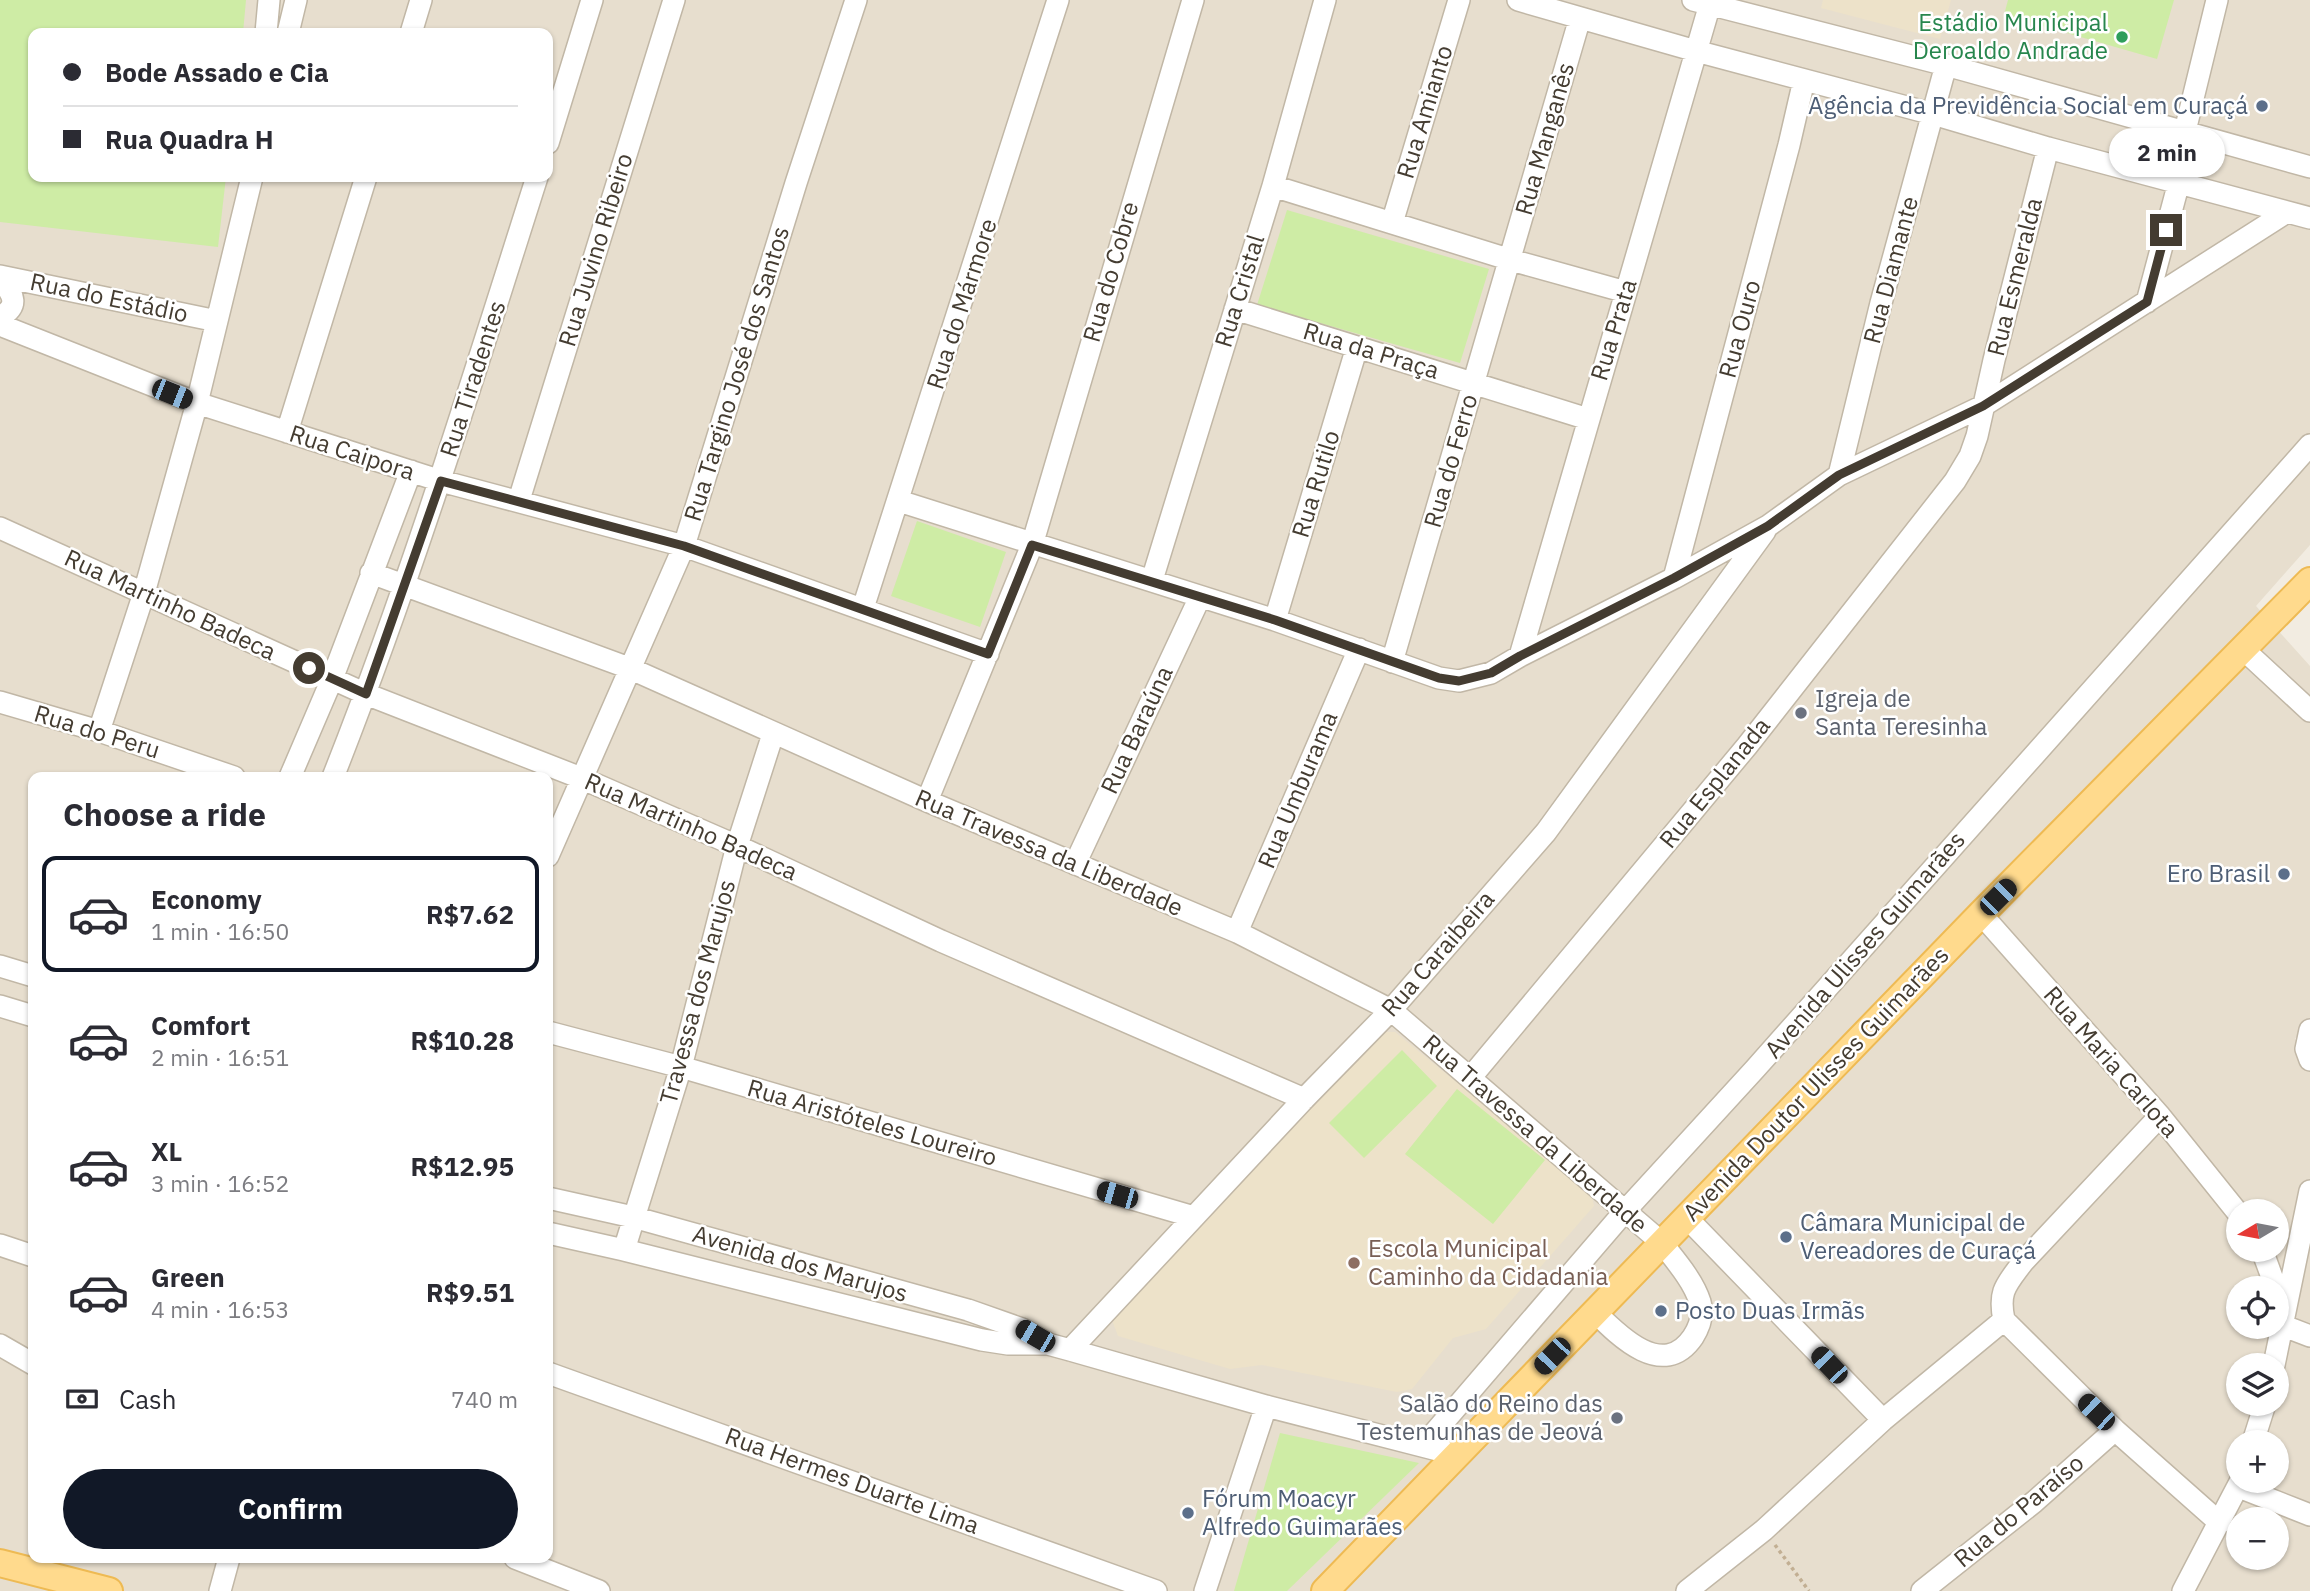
<!DOCTYPE html>
<meta charset="utf-8">
<style>
body{margin:0;font-family:"IBM Plex Sans",sans-serif;background:#f7f7f7;color:#2b2b33;height:100vh;display:flex;flex-direction:column;font-size:26px;white-space:nowrap}
*{box-sizing:border-box;margin:0}
p{font-size:23px;color:#7c7c81}
.icon{flex:none;width:38px;height:38px;fill:none;stroke:currentColor;stroke-width:2;stroke-linecap:round;stroke-linejoin:round}
.map{position:relative;flex:1;overflow:hidden}
.side{position:absolute;left:28px;top:772px;width:525px;height:791px;display:flex;flex-direction:column;background:#fff;border-radius:14px;box-shadow:0 2px 5px #0004}
.side>*{flex:none}
.top-card{position:absolute;left:28px;top:28px;width:525px;height:154px;border-radius:14px;box-shadow:0 2px 5px #0004;display:grid;align-content:center;height:154px;padding:0 35px;background:#fff}
.needle{width:46px;rotate:260deg}
.fabs{position:absolute;left:2226px;top:1199px;display:grid;gap:14px}
.fabs a{display:grid;place-items:center;width:63px;height:63px;border-radius:50%;background:#fff;box-shadow:0 2px 5px #0004;font-size:35px}
.end{position:absolute;width:32px;height:32px;margin:-16px;border:9px solid #443c31;background:#fff;box-shadow:0 0 0 4px #fff}
.from{border-radius:50%}
.bubble{position:absolute;height:49px;border-radius:24px;background:#fff;box-shadow:0 2px 5px #0004;font-size:23px;font-weight:700;line-height:49px;text-align:center}
.car{position:absolute;width:21px;height:42px;margin:-21px -10px;border-radius:9px;box-shadow:0 0 5px 2px #0007;background:linear-gradient(#222 24%,#8ab4d8 0 40%,#222 0 76%,#8ab4d8 0 86%,#222 0)}
.top-card b{display:flex;align-items:center;gap:24px;height:66px;font-size:26px}
.top-card b+b{border-top:2px solid #e1e1e2}
.top-card i{width:18px;height:18px;background:#2b2b33}
ul{padding:0;list-style:none}
li{display:flex;align-items:center;gap:21px;height:116px;margin:0 14px 10px;padding:0 21px;border:4px solid transparent;border-radius:14px}
li div{flex:1}
li b{display:block;font-size:26px}
li em{font-style:normal;font-weight:700}
li.on{border-color:#111827}
li>.icon{width:63px;height:63px;stroke-width:1.5}
h2{padding:0 35px;font-size:32px;line-height:84px}
.pay{display:flex;align-items:center;gap:18px;height:77px;padding:0 35px;font-size:26px}
.pay p{margin-inline-start:auto}
.action{display:flex;gap:14px;margin-top:auto;padding:14px 35px}
.action a{flex:1;height:80px;border-radius:42px;background:#111827;color:#fff;font-size:28px;font-weight:700;line-height:80px;text-align:center}
.map>svg:first-child{display:block}
.residential{fill:#e7dece;fill-rule:evenodd}
.education{fill:#ede2c9}
.green{fill:#ceeca5}
.lines{fill:none;stroke-linecap:round;stroke-linejoin:round}
.minor-casing{stroke:#c1b7a6;stroke-width:24}
.major-casing{stroke:#eeba53;stroke-width:30}
.path{stroke:#c2af93;stroke-width:3.5;stroke-dasharray:3.5 3.5;stroke-linecap:butt}
.minor{stroke:#fff;stroke-width:21}
.major{stroke:#ffda8d;stroke-width:26}
.route{stroke:#443c31;stroke-width:9}
.leisure-dot{fill:#2e9e5b;stroke:#fff;stroke-width:2.5}
.service-dot{fill:#5c6f8a;stroke:#fff;stroke-width:2.5}
.worship-dot{fill:#6b7280;stroke:#fff;stroke-width:2.5}
.education-dot{fill:#8d6e63;stroke:#fff;stroke-width:2.5}
.labels{text-anchor:middle;stroke-width:5;stroke-linejoin:round;paint-order:stroke}
.leisure-label{font-size:24px;fill:#27864d;stroke:#fff;text-anchor:end}
.service-label{font-size:24px;fill:#4e5e75;stroke:#fff;text-anchor:start}
.street-label{font-size:24px;fill:#443c31;stroke:#fff}
.worship-label{font-size:24px;fill:#5b616d;stroke:#fff;text-anchor:start}
.education-label{font-size:24px;fill:#785e54;stroke:#fff;text-anchor:start}
</style>
<div class="map">
<svg width="2310" height="1591" viewBox="0 0 2310 1591">
<rect width="100%" height="100%" fill="#f2ece1"/>
<path class="residential" d="M 0,0 L 2310,0 L 2310,545 L 2256,606 L 2310,666 L 2310,1018 L 2295,1039 L 2310,1051 L 2310,1591 L 0,1591 ZM 33,33 L 548,33 L 548,177 L 33,177 ZM 33,777 L 548,777 L 548,1558 L 33,1558 ZM 2238,1211 L 2277,1211 L 2277,1250 L 2238,1250 ZM 2238,1288 L 2277,1288 L 2277,1326 L 2238,1326 ZM 2238,1365 L 2277,1365 L 2277,1404 L 2238,1404 ZM 2238,1442 L 2277,1442 L 2277,1480 L 2238,1480 ZM 2238,1519 L 2277,1519 L 2277,1558 L 2238,1558 Z"/>
<path class="education" d="M 1823,0 L 1951,0 L 1940,39 L 1821,8 Z
M 1381,1032 L 1395,1032 L 1591,1192 L 1594,1206 L 1486,1329 L 1453,1338 L 1412,1389 L 1397,1392 L 1262,1365 L 1230,1369 L 1118,1336 L 1112,1320 Z"/>
<path class="green" d="M 0,0 L 246,0 L 243,33 L 33,33 L 33,177 L 226,177 L 218,247 L 0,222 Z
M 2008,0 L 2174,0 L 2157,59 L 2004,15 Z
M 1287,210 L 1489,269 L 1460,363 L 1257,305 Z
M 917,521 L 1006,552 L 980,627 L 891,596 Z
M 1402,1050 L 1437,1086 L 1364,1158 L 1329,1123 Z
M 1457,1089 L 1545,1160 L 1493,1224 L 1405,1154 Z
M 1280,1433 L 1419,1463 L 1287,1591 L 1234,1591 Z"/>
<g class="lines">
<g class="minor-casing">
<path id="minor" d="M 1518,0 L 1696,51 L 1933,114 L 2048,148 L 2310,218
M 1693,0 L 1946,65 L 2310,167
M 266,33 L 269,0
M 288,33 L 296,0
M 411,33 L 421,0
M 2185,131 L 2217,0
M 548,143 L 592,0
M 1273,186 L 1511,260 L 1626,292
M 1392,223 L 1459,0
M 0,276 L 217,321
M 0,277 C 10,292 23,304 0,317
M 2147,302 L 2179,182
M 1235,309 L 1588,419
M 0,325 L 197,403 L 441,481 L 684,546 L 988,654
M 287,432 L 366,177
M 1839,475 L 1881,303 L 1946,65
M 519,500 L 674,0
M 899,501 L 1275,620 L 1439,678 L 1459,681 L 1491,673 L 1520,656 L 1674,578 L 1768,526 L 1839,475 L 1983,406 L 2287,212
M 0,528 L 366,694 L 581,778 L 737,846 L 941,941 L 1304,1099
M 371,573 L 629,668 L 927,801 L 1237,932 L 1391,1010 L 1661,1242 C 1675,1260 1693,1280 1700,1302 C 1704,1315 1700,1326 1693,1337 C 1663,1381 1618,1335 1595,1312
M 1674,578 L 1789,145 L 1804,80
M 1152,580 L 1273,186 L 1325,0
M 863,608 L 1058,0
M 1275,620 L 1357,347
M 2243,649 L 2310,711
M 1520,656 L 1710,4
M 1392,662 L 1580,18
M 0,702 L 99,731 L 234,777
M 99,731 L 144,593 L 197,403 L 252,177
M 290,777 L 332,679 L 411,471
M 333,777 C 411,580 473,378 537,177
M 927,801 L 1032,545 L 1193,0
M 548,856 L 684,546 L 796,183 L 856,0
M 1075,864 L 1200,597
M 1981,914 L 2160,1116 L 2238,1213
M 1237,932 L 1359,649
M 0,966 L 33,976
M 0,1006 L 33,1016
M 2310,1030 L 2306,1049 L 2310,1060
M 548,1032 L 681,1067 L 1194,1217
M 1471,1077 L 1747,746 L 1955,481 L 1970,456 L 1977,436 L 1994,360 L 2048,148
M 548,1198 L 633,1217 L 968,1310 L 1022,1329 L 1048,1344 L 1070,1350 L 1266,1406 L 1457,1455
M 1686,1217 L 1883,1420
M 548,1233 L 624,1250 L 982,1340 L 1008,1344 L 1047,1344
M 0,1245 L 33,1256
M 624,1250 L 681,1067 L 737,846 L 773,734
M 2262,1250 L 2276,1288
M 2281,1315 L 2284,1326 L 2310,1336
M 2004,1320 L 2115,1430 L 2220,1523
M 0,1345 L 33,1364
M 1070,1350 L 1304,1099 L 1391,1010 L 1546,832 L 1765,531
M 2274,1365 L 2310,1191
M 548,1373 L 1156,1591
M 2253,1442 L 2265,1404
M 1423,1446 L 1625,1211 L 1755,1069 L 2310,445
M 2239,1487 L 2310,1515
M 515,1558 L 599,1591
M 220,1591 L 229,1558
M 1205,1591 L 1266,1406
M 1687,1591 L 1764,1530 L 1883,1420 L 2004,1320 C 1998,1291 2006,1285 2023,1262 L 2160,1116
M 1922,1591 L 2034,1502 L 2115,1430
M 2183,1591 L 2241,1480"/>
</g>
<g class="major-casing">
<path id="major" d="M 0,1563 L 109,1591
M 1325,1591 L 1981,914 L 2310,581"/>
</g>
<path class="path" d="M 1775,1545 L 1809,1591"/>
<use href="#minor" class="minor"/>
<use href="#major" class="major"/>
</g>
<g class="lines">
<path class="route" d="M 309,668 L 366,694 L 441,481 L 684,546 L 988,654 L 1032,545 L 1275,620 L 1439,678 L 1459,681 L 1491,673 L 1520,656 L 1674,578 L 1768,526 L 1839,475 L 1983,406 L 2147,302 L 2166,230"/>
</g>
<circle class="leisure-dot" cx="2122" cy="37" r="7"/>
<g class="service-dot">
<circle cx="2262" cy="106" r="7"/>
<circle cx="2284" cy="874" r="7"/>
<circle cx="1786" cy="1237" r="7"/>
<circle cx="1661" cy="1311" r="7"/>
<circle cx="1188" cy="1513" r="7"/>
</g>
<g class="worship-dot">
<circle cx="1801" cy="713" r="7"/>
<circle cx="1617" cy="1418" r="7"/>
</g>
<circle class="education-dot" cx="1354" cy="1263" r="7"/>
<g class="labels">
<g class="leisure-label">
<text x="2108" y="31">Estádio Municipal<tspan x="2108" dy="28">Deroaldo Andrade</tspan></text>
</g>
<g class="service-label">
<text x="2248" y="114" text-anchor="end">Agência da Previdência Social em Curaçá</text>
<text x="2270" y="882" text-anchor="end">Ero Brasil</text>
<text x="1800" y="1231">Câmara Municipal de<tspan x="1800" dy="28">Vereadores de Curaçá</tspan></text>
<text x="1675" y="1319">Posto Duas Irmãs</text>
<text x="1202" y="1507">Fórum Moacyr<tspan x="1202" dy="28">Alfredo Guimarães</tspan></text>
</g>
<g class="street-label">
<text transform="translate(1425 112) rotate(-73)" y="8">Rua Amianto</text>
<text transform="translate(1545 139) rotate(-74)" y="8">Rua Manganês</text>
<text transform="translate(596 250) rotate(-73)" y="8">Rua Juvino Ribeiro</text>
<text transform="translate(1891 270) rotate(-75)" y="8">Rua Diamante</text>
<text transform="translate(1111 272) rotate(-74)" y="8">Rua do Cobre</text>
<text transform="translate(2015 277) rotate(-76)" y="8">Rua Esmeralda</text>
<text transform="translate(1240 291) rotate(-73)" y="8">Rua Cristal</text>
<text transform="translate(109 298) rotate(12)" y="8">Rua do Estádio</text>
<text transform="translate(962 304) rotate(-72)" y="8">Rua do Mármore</text>
<text transform="translate(1740 329) rotate(-75)" y="8">Rua Ouro</text>
<text transform="translate(1614 330) rotate(-73)" y="8">Rua Prata</text>
<text transform="translate(1371 351) rotate(17)" y="8">Rua da Praça</text>
<text transform="translate(737 374) rotate(-73)" y="8">Rua Targino José dos Santos</text>
<text transform="translate(473 379) rotate(-72)" y="8">Rua Tiradentes</text>
<text transform="translate(352 453) rotate(18)" y="8">Rua Caipora</text>
<text transform="translate(1451 461) rotate(-74)" y="8">Rua do Ferro</text>
<text transform="translate(1316 484) rotate(-73)" y="8">Rua Rutilo</text>
<text transform="translate(170 605) rotate(25)" y="8">Rua Martinho Badeca</text>
<text transform="translate(1137 730) rotate(-65)" y="8">Rua Baraúna</text>
<text transform="translate(97 732) rotate(17)" y="8">Rua do Peru</text>
<text transform="translate(1715 783) rotate(-51)" y="8">Rua Esplanada</text>
<text transform="translate(1298 790) rotate(-67)" y="8">Rua Umburama</text>
<text transform="translate(691 827) rotate(24)" y="8">Rua Martinho Badeca</text>
<text transform="translate(1049 853) rotate(23)" y="8">Rua Travessa da Liberdade</text>
<text transform="translate(1865 945) rotate(-49)" y="8">Avenida Ulisses Guimarães</text>
<text transform="translate(1438 954) rotate(-49)" y="8">Rua Caraibeira</text>
<text transform="translate(698 992) rotate(-75)" y="8">Travessa dos Marujos</text>
<text transform="translate(2111 1062) rotate(49)" y="8">Rua Maria Carlota</text>
<text transform="translate(1816 1084) rotate(-46)" y="8">Avenida Doutor Ulisses Guimarães</text>
<text transform="translate(872 1123) rotate(16)" y="8">Rua Aristóteles Loureiro</text>
<text transform="translate(1535 1134) rotate(41)" y="8">Rua Travessa da Liberdade</text>
<text transform="translate(800 1264) rotate(16)" y="8">Avenida dos Marujos</text>
<text transform="translate(852 1481) rotate(20)" y="8">Rua Hermes Duarte Lima</text>
<text transform="translate(2019 1511) rotate(-40)" y="8">Rua do Paraíso</text>
</g>
<g class="worship-label">
<text x="1815" y="707">Igreja de<tspan x="1815" dy="28">Santa Teresinha</tspan></text>
<text x="1603" y="1412" text-anchor="end">Salão do Reino das<tspan x="1603" dy="28">Testemunhas de Jeová</tspan></text>
</g>
<g class="education-label">
<text x="1368" y="1257">Escola Municipal<tspan x="1368" dy="28">Caminho da Cidadania</tspan></text>
</g>
</g>
</svg>
<div class="fabs">
<a><svg class="needle" viewBox="-14 -14 28 28"><path d="M0-13l5 13h-10z" fill="#e53935"/><path d="M0 13l5-13h-10z" fill="#7c7c81"/></svg></a>
<a><svg class="icon" aria-label="locate" viewBox="0 0 24 24"><circle cx="12" cy="12" r="6"/><path d="M12 2v4M12 18v4M2 12h4M18 12h4"/></svg></a>
<a><svg class="icon" aria-label="layers" viewBox="0 0 24 24"><path d="M12 4l9 5-9 5-9-5zM3 14l9 5 9-5"/></svg></a>
<a>+</a>
<a>−</a>
</div>
<i class="end from" style="left:309px;top:668px"></i>
<i class="end" style="left:2166px;top:230px"></i>
<div class="bubble" style="left:2109px;top:128px;width:116px">2 min</div>
<i class="car" style="left:172px;top:394px;rotate:112deg"></i>
<i class="car" style="left:1998px;top:897px;rotate:45deg"></i>
<i class="car" style="left:1117px;top:1195px;rotate:286deg"></i>
<i class="car" style="left:1035px;top:1336px;rotate:300deg"></i>
<i class="car" style="left:1552px;top:1356px;rotate:224deg"></i>
<i class="car" style="left:1829px;top:1365px;rotate:316deg"></i>
<i class="car" style="left:2096px;top:1412px;rotate:314deg"></i>
<div class="top-card">
<b><i class="from"></i>Bode Assado e Cia</b>
<b><i></i>Rua Quadra H</b>
</div>
<section class="side">
<h2>Choose a ride</h2>
<ul>
<li class="on"><svg class="icon" aria-label="car" viewBox="0 0 24 24"><path d="M5 17H2v-5l4-1 3-4h7l3 4 3 1v5h-3M9 17h6M6 11h13"/><circle cx="7" cy="17" r="2"/><circle cx="17" cy="17" r="2"/></svg><div><b>Economy</b><p>1 min · 16:50</p></div><em>R$7.62</em></li>
<li><svg class="icon" aria-label="car" viewBox="0 0 24 24"><path d="M5 17H2v-5l4-1 3-4h7l3 4 3 1v5h-3M9 17h6M6 11h13"/><circle cx="7" cy="17" r="2"/><circle cx="17" cy="17" r="2"/></svg><div><b>Comfort</b><p>2 min · 16:51</p></div><em>R$10.28</em></li>
<li><svg class="icon" aria-label="car" viewBox="0 0 24 24"><path d="M5 17H2v-5l4-1 3-4h7l3 4 3 1v5h-3M9 17h6M6 11h13"/><circle cx="7" cy="17" r="2"/><circle cx="17" cy="17" r="2"/></svg><div><b>XL</b><p>3 min · 16:52</p></div><em>R$12.95</em></li>
<li><svg class="icon" aria-label="car" viewBox="0 0 24 24"><path d="M5 17H2v-5l4-1 3-4h7l3 4 3 1v5h-3M9 17h6M6 11h13"/><circle cx="7" cy="17" r="2"/><circle cx="17" cy="17" r="2"/></svg><div><b>Green</b><p>4 min · 16:53</p></div><em>R$9.51</em></li>
</ul>
<div class="pay"><svg class="icon" aria-label="cash" viewBox="0 0 24 24"><path d="M3 7h18v10H3z"/><circle cx="12" cy="12" r="2"/></svg>Cash<p>740 m</p></div>
<div class="action"><a>Confirm</a></div>
</section>
</div>
